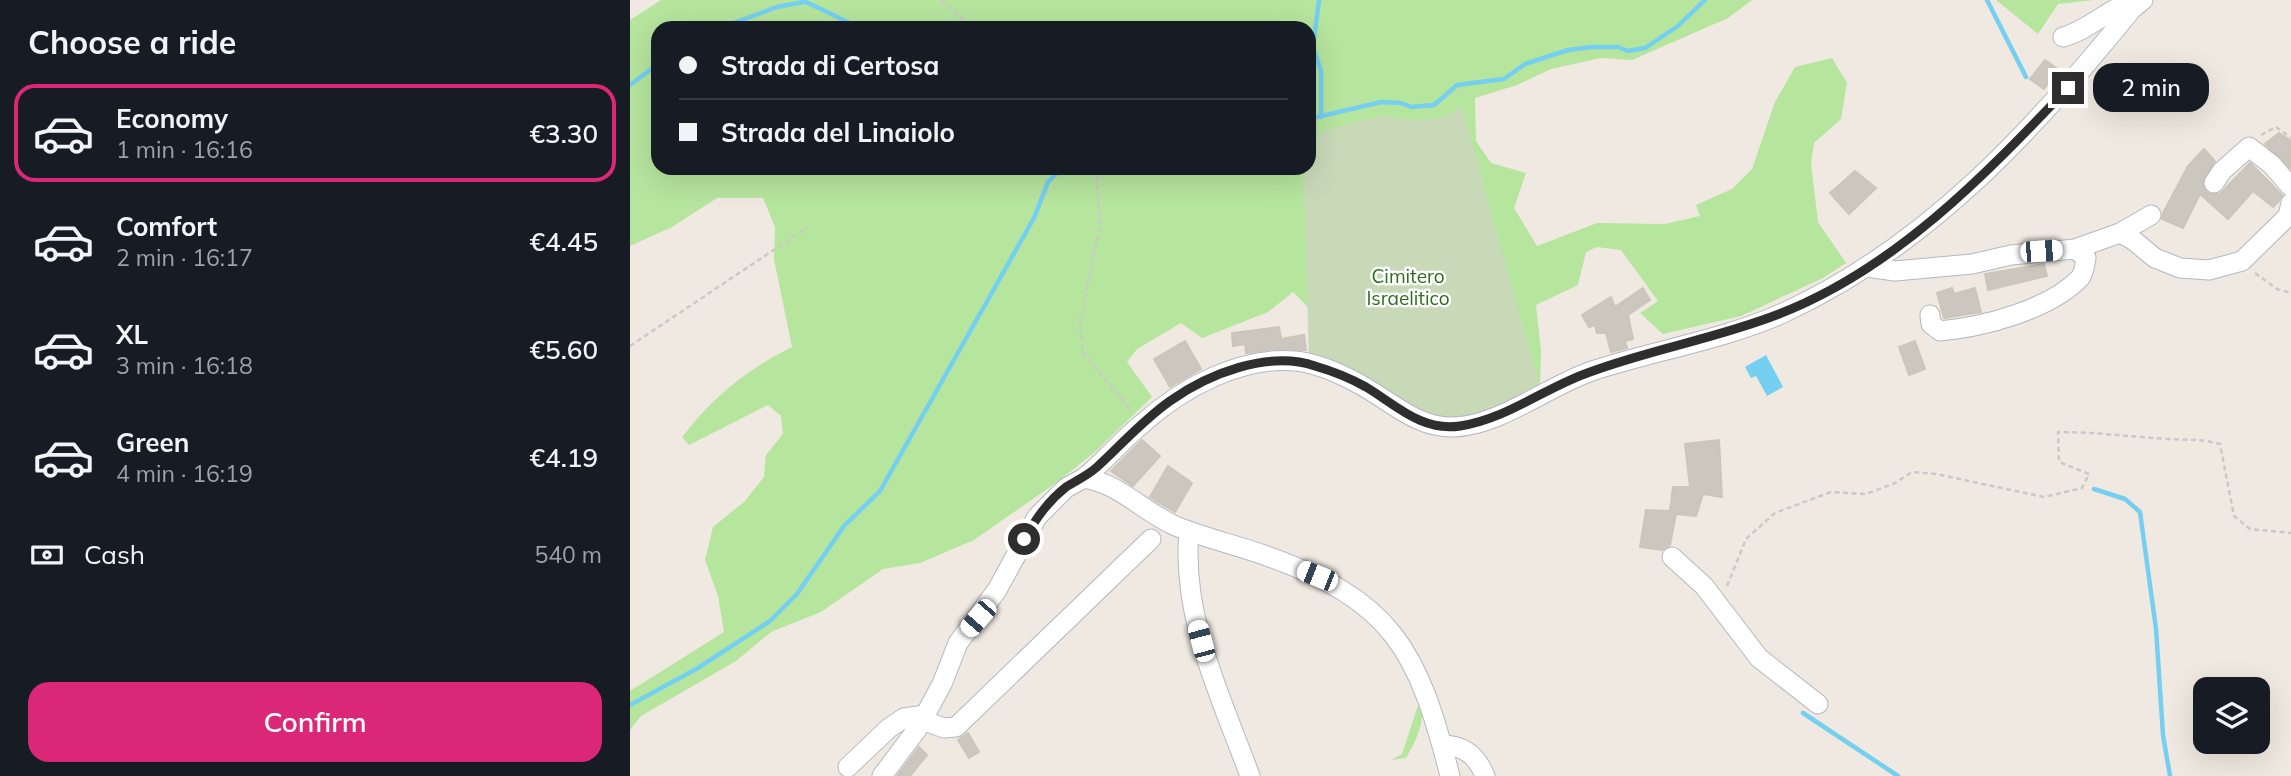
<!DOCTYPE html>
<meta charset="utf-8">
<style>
body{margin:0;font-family:Mulish,sans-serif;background:#242831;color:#f1f3f6;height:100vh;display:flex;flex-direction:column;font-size:26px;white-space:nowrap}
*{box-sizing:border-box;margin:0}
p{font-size:23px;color:#9ea1a6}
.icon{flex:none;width:38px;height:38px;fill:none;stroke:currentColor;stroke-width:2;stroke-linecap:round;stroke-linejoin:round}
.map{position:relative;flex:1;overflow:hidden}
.sheet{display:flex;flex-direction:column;background:#171b24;width:630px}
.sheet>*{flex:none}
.hud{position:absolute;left:21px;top:21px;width:665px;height:154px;border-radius:21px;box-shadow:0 7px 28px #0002;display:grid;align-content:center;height:154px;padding:0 28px;background:#171b24}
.buttons{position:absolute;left:1563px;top:677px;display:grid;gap:14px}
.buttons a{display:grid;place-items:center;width:77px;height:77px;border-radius:14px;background:#171b24;box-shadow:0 7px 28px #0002;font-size:35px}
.end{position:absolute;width:32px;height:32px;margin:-16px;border:9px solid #2e2e2e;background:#fff;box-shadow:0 0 0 4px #fff}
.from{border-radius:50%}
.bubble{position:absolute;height:49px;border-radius:21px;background:#171b24;box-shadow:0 7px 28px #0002;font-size:23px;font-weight:600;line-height:49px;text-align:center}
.car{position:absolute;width:21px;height:42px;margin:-21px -10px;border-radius:9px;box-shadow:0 0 5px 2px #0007;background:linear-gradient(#fff 24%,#345 0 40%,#fff 0 76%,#345 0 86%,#fff 0)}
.hud b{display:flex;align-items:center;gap:24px;height:66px;font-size:26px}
.hud b+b{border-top:2px solid #363941}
.hud i{width:18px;height:18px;background:#f1f3f6}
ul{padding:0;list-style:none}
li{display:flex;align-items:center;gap:21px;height:98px;margin:0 14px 10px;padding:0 14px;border:4px solid transparent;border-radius:21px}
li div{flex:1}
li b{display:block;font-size:26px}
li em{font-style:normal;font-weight:600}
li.current{border-color:#db2777}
li>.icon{width:63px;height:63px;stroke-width:1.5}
h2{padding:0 28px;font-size:32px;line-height:84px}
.pay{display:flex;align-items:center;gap:18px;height:77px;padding:0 28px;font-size:26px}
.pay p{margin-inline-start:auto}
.button{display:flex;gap:14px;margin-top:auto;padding:14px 28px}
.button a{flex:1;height:80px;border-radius:21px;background:#db2777;color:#fff;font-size:28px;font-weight:600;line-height:80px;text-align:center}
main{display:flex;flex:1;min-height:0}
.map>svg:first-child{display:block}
.green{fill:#b6e59e;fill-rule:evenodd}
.cemetery{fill:#c8d9b8}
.water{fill:#75cff0}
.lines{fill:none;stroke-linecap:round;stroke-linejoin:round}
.stream{stroke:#75cff0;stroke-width:4.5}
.building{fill:#cbc7bf;stroke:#cbc5ba;stroke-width:2}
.minor-casing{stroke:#b4b7c1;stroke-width:21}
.path{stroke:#c9c9c9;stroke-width:2.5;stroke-dasharray:5 3.5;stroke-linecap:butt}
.minor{stroke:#fff;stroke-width:19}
.route{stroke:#2e2e2e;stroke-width:9}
.labels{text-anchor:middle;stroke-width:5;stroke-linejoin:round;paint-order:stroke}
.park-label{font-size:19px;fill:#2c6e1b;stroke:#fff}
</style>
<main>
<section class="sheet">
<h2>Choose a ride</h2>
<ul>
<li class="current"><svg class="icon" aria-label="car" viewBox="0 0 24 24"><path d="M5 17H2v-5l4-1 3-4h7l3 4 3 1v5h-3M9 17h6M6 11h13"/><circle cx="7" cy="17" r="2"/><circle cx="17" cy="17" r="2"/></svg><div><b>Economy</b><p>1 min · 16:16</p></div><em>€3.30</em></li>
<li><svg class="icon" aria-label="car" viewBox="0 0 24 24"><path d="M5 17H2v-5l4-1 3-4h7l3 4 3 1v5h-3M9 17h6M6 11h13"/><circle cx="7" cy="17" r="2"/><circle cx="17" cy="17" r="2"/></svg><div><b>Comfort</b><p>2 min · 16:17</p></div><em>€4.45</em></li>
<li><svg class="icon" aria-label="car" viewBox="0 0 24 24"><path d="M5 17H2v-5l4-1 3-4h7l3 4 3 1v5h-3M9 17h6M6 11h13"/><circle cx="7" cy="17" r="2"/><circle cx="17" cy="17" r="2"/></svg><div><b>XL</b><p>3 min · 16:18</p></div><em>€5.60</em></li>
<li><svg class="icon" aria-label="car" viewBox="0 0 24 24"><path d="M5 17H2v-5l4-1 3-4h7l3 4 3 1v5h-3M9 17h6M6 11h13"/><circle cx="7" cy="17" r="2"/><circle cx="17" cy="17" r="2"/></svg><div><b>Green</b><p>4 min · 16:19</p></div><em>€4.19</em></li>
</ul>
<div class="pay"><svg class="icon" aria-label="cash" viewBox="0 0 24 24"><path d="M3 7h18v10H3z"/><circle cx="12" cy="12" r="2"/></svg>Cash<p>540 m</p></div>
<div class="button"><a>Confirm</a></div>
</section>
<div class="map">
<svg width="1661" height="776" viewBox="0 0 1661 776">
<rect width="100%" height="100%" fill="#efe9e1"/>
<path class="green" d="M 31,0 L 1122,0 L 1098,18 L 1002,60 L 971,58 L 921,69 L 887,85 L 845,98 L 846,141 L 861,163 L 896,173 L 884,208 L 907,246 L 967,223 L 1035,224 L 1070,216 L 1066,205 L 1102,189 L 1122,169 L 1145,102 L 1165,67 L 1202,58 L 1217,83 L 1211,119 L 1184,143 L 1181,163 L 1188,222 L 1216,263 L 1193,278 L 1111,316 L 1033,334 L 1010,313 L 1028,301 L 991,250 L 967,247 L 956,252 L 948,285 L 906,305 L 911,351 L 910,387 L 683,312 L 663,292 L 638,312 L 572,338 L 551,323 L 507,349 L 497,362 L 522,397 L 466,451 L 430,480 L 344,540 L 290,563 L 253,569 L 191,612 L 141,632 L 106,661 L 11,716 L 0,730 L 0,691 L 94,632 L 88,596 L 75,560 L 83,527 L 115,501 L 134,477 L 136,455 L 153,434 L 151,416 L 138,405 L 59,445 L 52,437 C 84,396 116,370 162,347 L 144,259 L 145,227 L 133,198 L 87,198 L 42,227 L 0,246 L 0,20 ZM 28,28 L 679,28 L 679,168 L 28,168 Z
M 1366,0 L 1464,0 L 1428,4 L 1408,34 Z
M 791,696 C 796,719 788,738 776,758 L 761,760 L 772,754 Z"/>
<path class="cemetery" d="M 832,107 L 910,387 C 877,405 839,423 801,418 L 679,358 L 673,168 L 679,168 L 679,143 L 694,131 L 753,115 L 787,121 L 818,116 Z"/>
<path class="water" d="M 1136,355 L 1153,387 L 1137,396 L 1126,376 L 1121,378 L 1115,367 Z"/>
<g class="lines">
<path class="stream" d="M 172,0 L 230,28
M 689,0 L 683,47 L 691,71 L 691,117
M 1357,0 L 1396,77
M 90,28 L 147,7 L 174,2
M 0,85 L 28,64
M 679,119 L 751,102 L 771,103 L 781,107 L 804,105 L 827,85 L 874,79 L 895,64 L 938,50 L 962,47 L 988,47 L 998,51 L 1015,48 L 1048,26 L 1075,0
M 1464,489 L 1495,499 L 1510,512 L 1526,629 L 1533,735 L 1540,776
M 0,705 L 68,668 L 140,621 L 167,594 L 214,526 L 250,491 L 404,218 L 418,182 L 432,168
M 1173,713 L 1268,776"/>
</g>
<path class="building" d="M 1415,60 L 1429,70 L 1414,89 L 1400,79 Z
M 1649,133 L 1661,141 L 1660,168 L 1635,144 Z
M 1574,149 L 1585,161 L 1572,182 L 1577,193 L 1590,194 L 1620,163 L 1652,195 L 1649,201 L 1643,207 L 1623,191 L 1598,219 L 1570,194 L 1553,228 L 1532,219 L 1533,213 L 1558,166 Z
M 1225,171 L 1246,188 L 1219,214 L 1200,193 Z
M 1414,264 L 1417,276 L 1358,290 L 1355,274 Z
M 1013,288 L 1020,300 L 998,315 L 1003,339 L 995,341 L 997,348 L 981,352 L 976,333 L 967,333 L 965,325 L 959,327 L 952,315 L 981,297 L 985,307 Z
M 1322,288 L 1324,294 L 1345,288 L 1351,312 L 1314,318 L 1307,293 Z
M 649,327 L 651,339 L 674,335 L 676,350 L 644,349 L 616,353 L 615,344 L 603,346 L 602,333 Z
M 555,341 L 571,369 L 540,387 L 524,359 Z
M 1285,341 L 1295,369 L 1279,375 L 1269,347 Z
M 512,440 L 530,456 L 503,486 L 481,471 Z
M 1089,440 L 1092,497 L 1073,494 L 1066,516 L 1046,514 L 1040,545 L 1032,550 L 1010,547 L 1016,510 L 1040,511 L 1043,487 L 1060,487 L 1055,444 Z
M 538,466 L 562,483 L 545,512 L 520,497 Z
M 338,733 L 349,752 L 339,758 L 328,740 Z
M 289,747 L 297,755 L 280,776 L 267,776 Z"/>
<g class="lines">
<g class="minor-casing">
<path id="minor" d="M 1433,37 C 1460,30 1480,6 1507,1
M 1584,183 L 1592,171 L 1619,147 L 1642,165 L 1661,187
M 1490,233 L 1521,215
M 1237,267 L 1265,271 L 1342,264 L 1381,255 L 1445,249 L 1490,233 L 1503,240 L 1525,258 L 1550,268 L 1579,270 L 1612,261 L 1658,216 L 1661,203
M 1300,315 L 1301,324 L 1310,331 C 1353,327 1419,310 1450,278 C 1454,273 1455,264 1456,258 L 1445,249
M 454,478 C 475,461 492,440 513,423 C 552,388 611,356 665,361 C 686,363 711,374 729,384 C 761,401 786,428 824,427 C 871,425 918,386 962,371 C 1022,351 1096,339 1153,313 C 1297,247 1404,130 1502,9 L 1513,0
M 559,531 C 551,618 591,696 620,776
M 1042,557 L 1074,586 L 1129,658 L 1188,704
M 292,720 L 314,728 L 326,727 L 521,539
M 812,745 C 834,745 847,756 855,776
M 218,767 L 259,728 L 274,718 L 295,715
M 252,776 L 288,728 L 312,684 L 328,643 L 367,590 L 407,517 L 436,488 L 454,478 C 489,483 516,514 548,527 C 576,538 605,545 634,555 C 762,600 788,649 820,776"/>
</g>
<path class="path" d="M 311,0 L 343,28
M 1631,135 L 1646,127 L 1661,138
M 466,168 L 470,226 L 450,321 L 453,353 L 502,411
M 1625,273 L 1647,289 L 1661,293
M 0,346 L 178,227
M 1097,586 L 1116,539 L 1145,513 L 1201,492 L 1236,494 L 1265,483 L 1282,472 L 1306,474 L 1414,497 L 1452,488 L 1459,474 L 1429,462 L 1428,432 C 1466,432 1502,437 1540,439 C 1557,440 1573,439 1590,444 L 1604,516 L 1620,529 L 1661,533"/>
<use href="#minor" class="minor"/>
</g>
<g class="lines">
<path class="route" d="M 394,539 C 406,519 417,502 436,487 C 447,480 457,476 467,467 C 491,445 513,420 540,401 C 578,374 638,350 685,366 C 702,371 720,378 736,387 C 766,405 792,432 830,426 C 877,419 916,387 960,372 C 1022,349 1088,338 1149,314 C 1265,269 1354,176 1438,88"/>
</g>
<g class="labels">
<g class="park-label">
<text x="778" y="283">Cimitero<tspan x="778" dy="22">Israelitico</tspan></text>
</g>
</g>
</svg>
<div class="buttons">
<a><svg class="icon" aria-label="layers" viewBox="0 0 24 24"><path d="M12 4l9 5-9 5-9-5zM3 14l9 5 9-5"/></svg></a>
</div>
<i class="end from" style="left:394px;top:539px"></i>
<i class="end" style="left:1438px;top:88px"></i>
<div class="bubble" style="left:1463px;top:63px;width:116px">2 min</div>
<i class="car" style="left:1411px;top:251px;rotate:86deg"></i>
<i class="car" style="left:687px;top:576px;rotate:292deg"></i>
<i class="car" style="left:348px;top:618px;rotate:221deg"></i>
<i class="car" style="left:571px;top:641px;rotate:345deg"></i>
<div class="hud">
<b><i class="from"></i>Strada di Certosa</b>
<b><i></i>Strada del Linaiolo</b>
</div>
</div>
</main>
